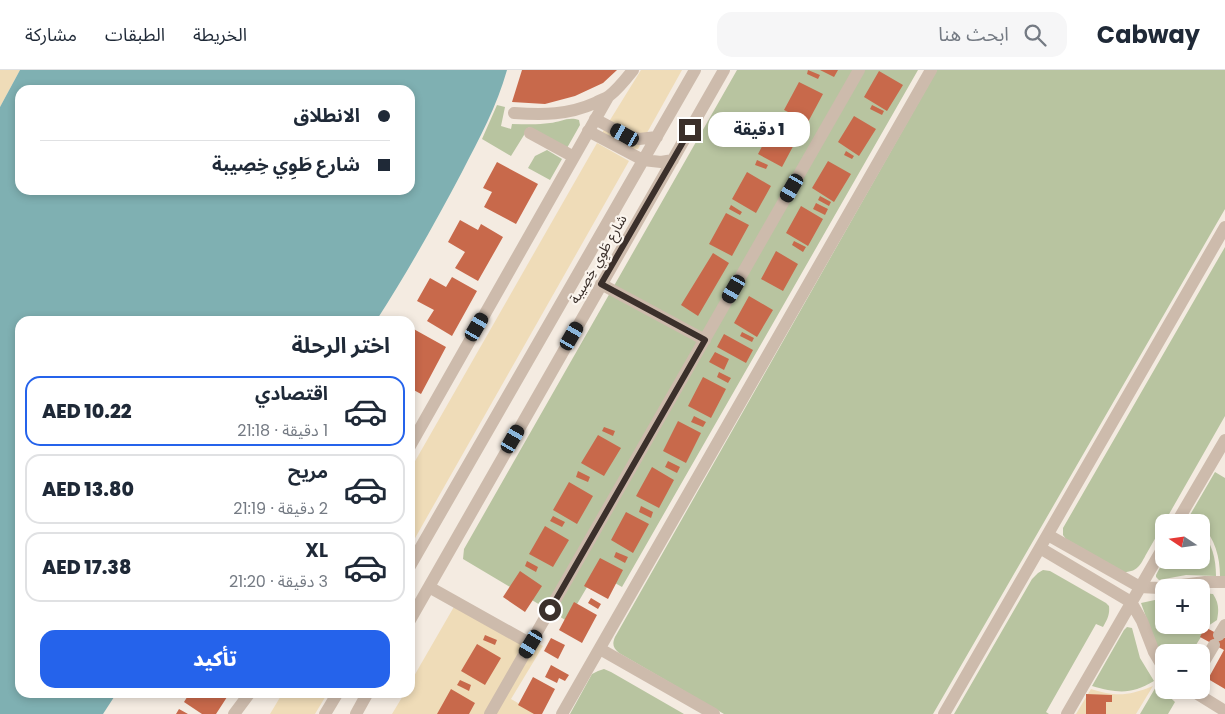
<!DOCTYPE html>
<html lang="ar">
<meta charset="utf-8">
<style>
body{margin:0;font-family:Poppins,"Noto Sans Arabic",sans-serif;background:#f6f6f7;color:#1f2937;direction:rtl;height:100vh;display:flex;flex-direction:column;font-size:19px;white-space:nowrap}
*{box-sizing:border-box;margin:0}
p{font-size:16px;color:#747a83}
.icon{flex:none;width:28px;height:28px;fill:none;stroke:currentColor;stroke-width:2;stroke-linecap:round;stroke-linejoin:round}
.map{position:relative;flex:1;overflow:hidden;direction:ltr}
.drawer{position:absolute;left:15px;top:246px;width:400px;height:382px;display:flex;flex-direction:column;background:#fff;border-radius:15px;box-shadow:0 2px 8px #0003;direction:rtl}
.drawer>*{flex:none}
.banner{position:absolute;left:15px;top:15px;width:400px;height:110px;border-radius:15px;box-shadow:0 2px 8px #0003;direction:rtl;display:grid;align-content:center;height:110px;padding:0 25px;background:#fff}
.needle{width:32px;rotate:283deg}
.tools{position:absolute;left:1155px;top:444px;display:grid;gap:10px}
.tools a{display:grid;place-items:center;width:55px;height:55px;border-radius:10px;background:#fff;box-shadow:0 2px 8px #0003;font-size:25px}
.end{position:absolute;width:22px;height:22px;margin:-11px;border:6px solid #3b302b;background:#fff;box-shadow:0 0 0 2px #fff}
.from{border-radius:50%}
.bubble{position:absolute;height:35px;border-radius:15px;background:#fff;box-shadow:0 2px 8px #0003;font-size:16px;font-weight:800;line-height:35px;text-align:center;direction:rtl}
.car{position:absolute;width:15px;height:30px;margin:-15px -8px;border-radius:6px;box-shadow:0 0 4px 1px #0007;background:linear-gradient(#222 24%,#8ab4d8 0 40%,#222 0 76%,#8ab4d8 0 86%,#222 0)}
.banner b{display:flex;align-items:center;gap:18px;height:48px;font-size:19px}
.banner b+b{border-top:1px solid #e0e1e3}
.banner i{width:12px;height:12px;background:#1f2937}
ul{padding:0;list-style:none}
li{display:flex;align-items:center;gap:15px;height:70px;margin:0 10px 8px;padding:0 15px;border:2px solid #e0e1e3;border-radius:15px}
li div{flex:1}
li b{display:block;font-size:19px}
li em{font-style:normal;font-weight:800}
li.on{border-color:#2563eb}
li>.icon{width:45px;height:45px;stroke-width:1.5}
h2{padding:0 25px;font-size:22px;line-height:60px}
.action{display:flex;gap:10px;margin-top:auto;padding:10px 25px}
.action a{flex:1;height:58px;border-radius:15px;background:#2563eb;color:#fff;font-size:20px;font-weight:800;line-height:58px;text-align:center}
header{display:flex;align-items:center;gap:30px;box-sizing:border-box;height:70px;padding:0 25px;background:#fff;border-bottom:1px solid #e0e1e3}
header strong{font-size:24px}
nav{display:flex;gap:28px;margin-inline-start:auto;font-size:18px}
.search{width:350px;height:45px;background:#f6f6f7;display:flex;align-items:center;gap:12px;box-sizing:border-box;padding:0 18px;border-radius:15px;color:#747a83;font-size:19px}
.map>svg:first-child{display:block}
.green{fill:#b8c4a0}
.sand{fill:#efdcb8}
.water{fill:#7fb0b2;fill-rule:evenodd}
.building{fill:#c8694b}
.lines{fill:none;stroke-linecap:round;stroke-linejoin:round}
.minor{stroke:#cdbbac;stroke-width:12}
.route{stroke:#3b302b;stroke-width:6}
.labels{text-anchor:middle;stroke-width:4.5;stroke-linejoin:round;paint-order:stroke}
.street-label{font-size:14px;fill:#3b302b;stroke:#fbf5ee}
</style>
<header>
<strong>Cabway</strong>
<div class="search"><svg class="icon" aria-label="search" viewBox="0 0 24 24"><circle cx="10" cy="10" r="6"/><path d="M15 15l6 6"/></svg>ابحث هنا</div>
<nav><a>الخريطة</a><a>الطبقات</a><a>مشاركة</a></nav>
</header>
<div class="map">
<svg width="1225" height="644" viewBox="0 0 1225 644">
<rect width="100%" height="100%" fill="#f4ebe1"/>
<path class="green" d="M 737,0 L 918,0 L 622,517 L 596,502 L 567,551 L 463,489 L 464,479 Z
M 937,0 L 1225,0 L 1225,139 L 933,644 L 724,644 L 619,583 C 613,578 612,574 615,567 Z
M 497,35 L 505,37 L 501,56 L 511,59 L 512,54 C 525,54 537,55 550,53 C 560,52 569,46 579,50 L 580,55 L 567,78 L 529,57 L 511,86 L 482,69 Z
M 547,80 L 562,89 L 550,110 L 528,98 L 535,86 Z
M 1225,177 L 1225,346 L 1148,481 C 1141,493 1139,502 1124,502 L 1066,469 L 1063,465 L 1063,458 Z
M 1215,402 L 1225,408 L 1225,508 L 1220,506 C 1220,487 1215,469 1201,454 L 1201,452 L 1199,452 L 1190,445 Z
M 1201,460 C 1212,474 1216,488 1216,506 L 1186,505 L 1159,510 L 1156,507 L 1156,505 L 1164,490 L 1201,490 Z
M 1043,500 L 1050,501 L 1106,533 L 1109,536 C 1110,545 1107,550 1103,557 L 1096,554 L 1046,642 L 1049,644 L 954,644 L 1032,509 L 1038,503 Z
M 1201,523 L 1213,524 C 1219,533 1219,540 1217,550 L 1208,556 L 1194,578 L 1194,582 L 1164,582 L 1164,590 L 1156,575 L 1141,533 L 1164,528 L 1164,555 L 1201,555 Z
M 1127,557 L 1132,558 L 1140,588 L 1154,611 C 1131,625 1117,623 1092,616 L 1124,560 Z
M 604,599 L 611,602 L 684,644 L 570,644 L 592,604 L 598,601 Z
M 1157,615 L 1175,632 L 1168,644 L 1140,644 Z"/>
<path class="sand" d="M 0,0 L 20,0 L 0,37 Z
M 641,0 L 682,0 L 638,79 L 629,80 L 602,63 Z
M 597,73 L 629,91 L 410,477 L 410,400 Z
M 459,528 L 543,576 L 511,629 L 537,644 L 392,644 L 404,624 L 410,624 L 410,613 Z
M 1153,616 L 1136,644 L 1076,644 L 1091,619 C 1116,627 1128,626 1153,616 Z
M 282,624 L 327,624 L 315,644 L 270,644 Z"/>
<path class="water" d="M 20,0 L 507,0 C 497,36 479,69 462,102 C 435,153 407,203 376,251 L 20,251 L 20,624 L 116,624 L 103,644 L 0,644 L 0,37 ZM 20,20 L 410,20 L 410,120 L 20,120 Z"/>
<path class="building" d="M 522,0 L 617,0 L 603,13 L 575,26 L 545,34 L 512,32 Z
M 808,0 L 820,5 L 818,9 L 807,4 Z
M 820,0 L 838,0 L 834,7 Z
M 879,1 L 903,15 L 887,41 L 864,27 Z
M 799,12 L 823,24 L 808,52 L 784,40 Z
M 872,35 L 884,41 L 882,45 L 870,39 Z
M 783,45 L 794,50 L 792,55 L 781,49 Z
M 854,46 L 876,59 L 859,86 L 838,72 Z
M 774,54 L 798,67 L 782,97 L 758,84 Z
M 846,81 L 854,86 L 852,89 L 844,85 Z
M 757,90 L 768,95 L 766,99 L 755,95 Z
M 828,91 L 851,104 L 834,132 L 812,118 Z
M 497,92 L 538,114 L 516,154 L 484,137 L 492,122 L 483,118 Z
M 747,102 L 771,116 L 756,143 L 732,129 Z
M 820,126 L 831,132 L 829,136 L 818,130 Z
M 816,133 L 828,139 L 825,145 L 813,139 Z
M 731,135 L 742,142 L 740,145 L 729,139 Z
M 801,136 L 823,149 L 808,176 L 786,163 Z
M 726,143 L 749,155 L 732,186 L 709,174 Z
M 460,150 L 478,160 L 481,154 L 503,167 L 478,211 L 455,198 L 465,182 L 448,172 Z
M 794,171 L 806,177 L 803,182 L 792,175 Z
M 776,181 L 798,194 L 783,221 L 761,209 Z
M 713,183 L 729,193 L 698,246 L 681,235 Z
M 452,207 L 477,221 L 452,266 L 427,251 L 434,240 L 417,231 L 430,208 L 446,217 Z
M 749,226 L 773,240 L 757,267 L 734,253 Z
M 410,257 L 446,277 L 421,324 L 410,318 Z
M 742,262 L 754,268 L 752,272 L 740,266 Z
M 724,264 L 753,280 L 746,293 L 717,277 Z
M 715,282 L 729,289 L 724,300 L 709,292 Z
M 719,302 L 731,308 L 728,313 L 717,307 Z
M 703,307 L 726,319 L 711,348 L 688,336 Z
M 410,331 L 415,334 L 410,343 Z
M 694,346 L 706,352 L 703,357 L 691,352 Z
M 678,351 L 701,363 L 686,393 L 663,381 Z
M 604,357 L 615,361 L 613,366 L 602,361 Z
M 598,365 L 621,378 L 604,406 L 581,393 Z
M 668,391 L 680,397 L 677,403 L 665,397 Z
M 652,397 L 674,410 L 659,438 L 636,426 Z
M 578,401 L 590,407 L 588,412 L 576,407 Z
M 569,412 L 593,426 L 577,454 L 553,440 Z
M 641,436 L 653,442 L 651,448 L 639,442 Z
M 626,442 L 649,454 L 633,483 L 611,470 Z
M 553,446 L 565,452 L 562,457 L 550,451 Z
M 545,456 L 569,470 L 553,497 L 529,484 Z
M 616,482 L 628,487 L 625,493 L 614,487 Z
M 600,488 L 623,500 L 608,529 L 584,516 Z
M 527,491 L 538,497 L 536,502 L 525,496 Z
M 520,501 L 542,516 L 525,542 L 503,527 Z
M 591,528 L 601,534 L 598,539 L 588,533 Z
M 574,532 L 597,545 L 582,573 L 559,560 Z
M 1205,557 L 1225,568 L 1225,619 L 1208,609 L 1224,580 L 1200,567 Z
M 485,565 L 497,570 L 495,575 L 483,570 Z
M 551,568 L 565,575 L 558,589 L 544,581 Z
M 477,574 L 501,588 L 485,615 L 461,601 Z
M 551,595 L 569,605 L 565,611 L 559,608 L 557,613 L 545,607 Z
M 533,607 L 555,619 L 542,644 L 534,644 L 518,635 Z
M 460,610 L 471,615 L 469,621 L 457,615 Z
M 451,619 L 475,633 L 469,644 L 437,644 Z
M 189,624 L 229,624 L 216,644 L 202,644 L 184,632 Z
M 1086,624 L 1112,625 L 1112,632 L 1106,632 L 1106,644 L 1086,644 Z
M 179,639 L 188,644 L 176,644 Z"/>
<g class="lines">
<path class="minor" d="M 514,43 C 543,45 568,45 595,33 C 599,30 605,29 609,26 C 618,19 626,9 633,0
M 595,49 L 625,65 L 639,69 L 657,67
M 588,61 L 643,90 L 661,92 L 673,90
M 530,63 L 574,87
M 601,214 L 705,270
M 410,376 L 608,27
M 1177,452 L 1225,370
M 1048,465 L 1140,517 L 1159,518 L 1205,512 L 1225,512
M 1040,478 L 1131,532 L 1142,551 L 1154,582 L 1164,599
M 410,496 L 695,0
M 429,517 L 531,574
M 410,550 L 724,0
M 1219,565 L 1225,555
M 600,579 L 714,644
M 1201,595 L 1205,590 L 1214,575
M 1191,620 L 1225,641
M 234,644 L 249,624
M 325,644 L 337,624
M 356,644 L 367,624
M 490,644 L 859,0
M 562,644 L 931,0
M 944,644 L 1225,157
M 1067,644 L 1164,476"/>
</g>
<g class="lines">
<path class="route" d="M 550,540 L 705,270 L 601,214 L 690,60"/>
</g>
<g class="labels">
<g class="street-label">
<text transform="translate(598 189) rotate(-60)" y="5">شارع طَوِي خِصِيبة</text>
</g>
</g>
</svg>
<div class="tools">
<a><svg class="needle" viewBox="-14 -14 28 28"><path d="M0-13l5 13h-10z" fill="#e53935"/><path d="M0 13l5-13h-10z" fill="#747a83"/></svg></a>
<a>+</a>
<a>−</a>
</div>
<i class="end from" style="left:550px;top:540px"></i>
<i class="end" style="left:690px;top:60px"></i>
<div class="bubble" style="left:708px;top:42px;width:102px">1 دقيقة</div>
<i class="car" style="left:625px;top:65px;rotate:299deg"></i>
<i class="car" style="left:792px;top:118px;rotate:210deg"></i>
<i class="car" style="left:734px;top:219px;rotate:210deg"></i>
<i class="car" style="left:477px;top:257px;rotate:30deg"></i>
<i class="car" style="left:572px;top:266px;rotate:30deg"></i>
<i class="car" style="left:513px;top:369px;rotate:30deg"></i>
<i class="car" style="left:531px;top:574px;rotate:211deg"></i>
<div class="banner">
<b><i class="from"></i>الانطلاق</b>
<b><i></i>شارع طَوِي خِصِيبة</b>
</div>
<section class="drawer">
<h2>اختر الرحلة</h2>
<ul>
<li class="on"><svg class="icon" aria-label="car" viewBox="0 0 24 24"><path d="M5 17H2v-5l4-1 3-4h7l3 4 3 1v5h-3M9 17h6M6 11h13"/><circle cx="7" cy="17" r="2"/><circle cx="17" cy="17" r="2"/></svg><div><b>اقتصادي</b><p>1 دقيقة · 21:18</p></div><em>AED 10.22</em></li>
<li><svg class="icon" aria-label="car" viewBox="0 0 24 24"><path d="M5 17H2v-5l4-1 3-4h7l3 4 3 1v5h-3M9 17h6M6 11h13"/><circle cx="7" cy="17" r="2"/><circle cx="17" cy="17" r="2"/></svg><div><b>مريح</b><p>2 دقيقة · 21:19</p></div><em>AED 13.80</em></li>
<li><svg class="icon" aria-label="car" viewBox="0 0 24 24"><path d="M5 17H2v-5l4-1 3-4h7l3 4 3 1v5h-3M9 17h6M6 11h13"/><circle cx="7" cy="17" r="2"/><circle cx="17" cy="17" r="2"/></svg><div><b>XL</b><p>3 دقيقة · 21:20</p></div><em>AED 17.38</em></li>
</ul>
<div class="action"><a>تأكيد</a></div>
</section>
</div>
